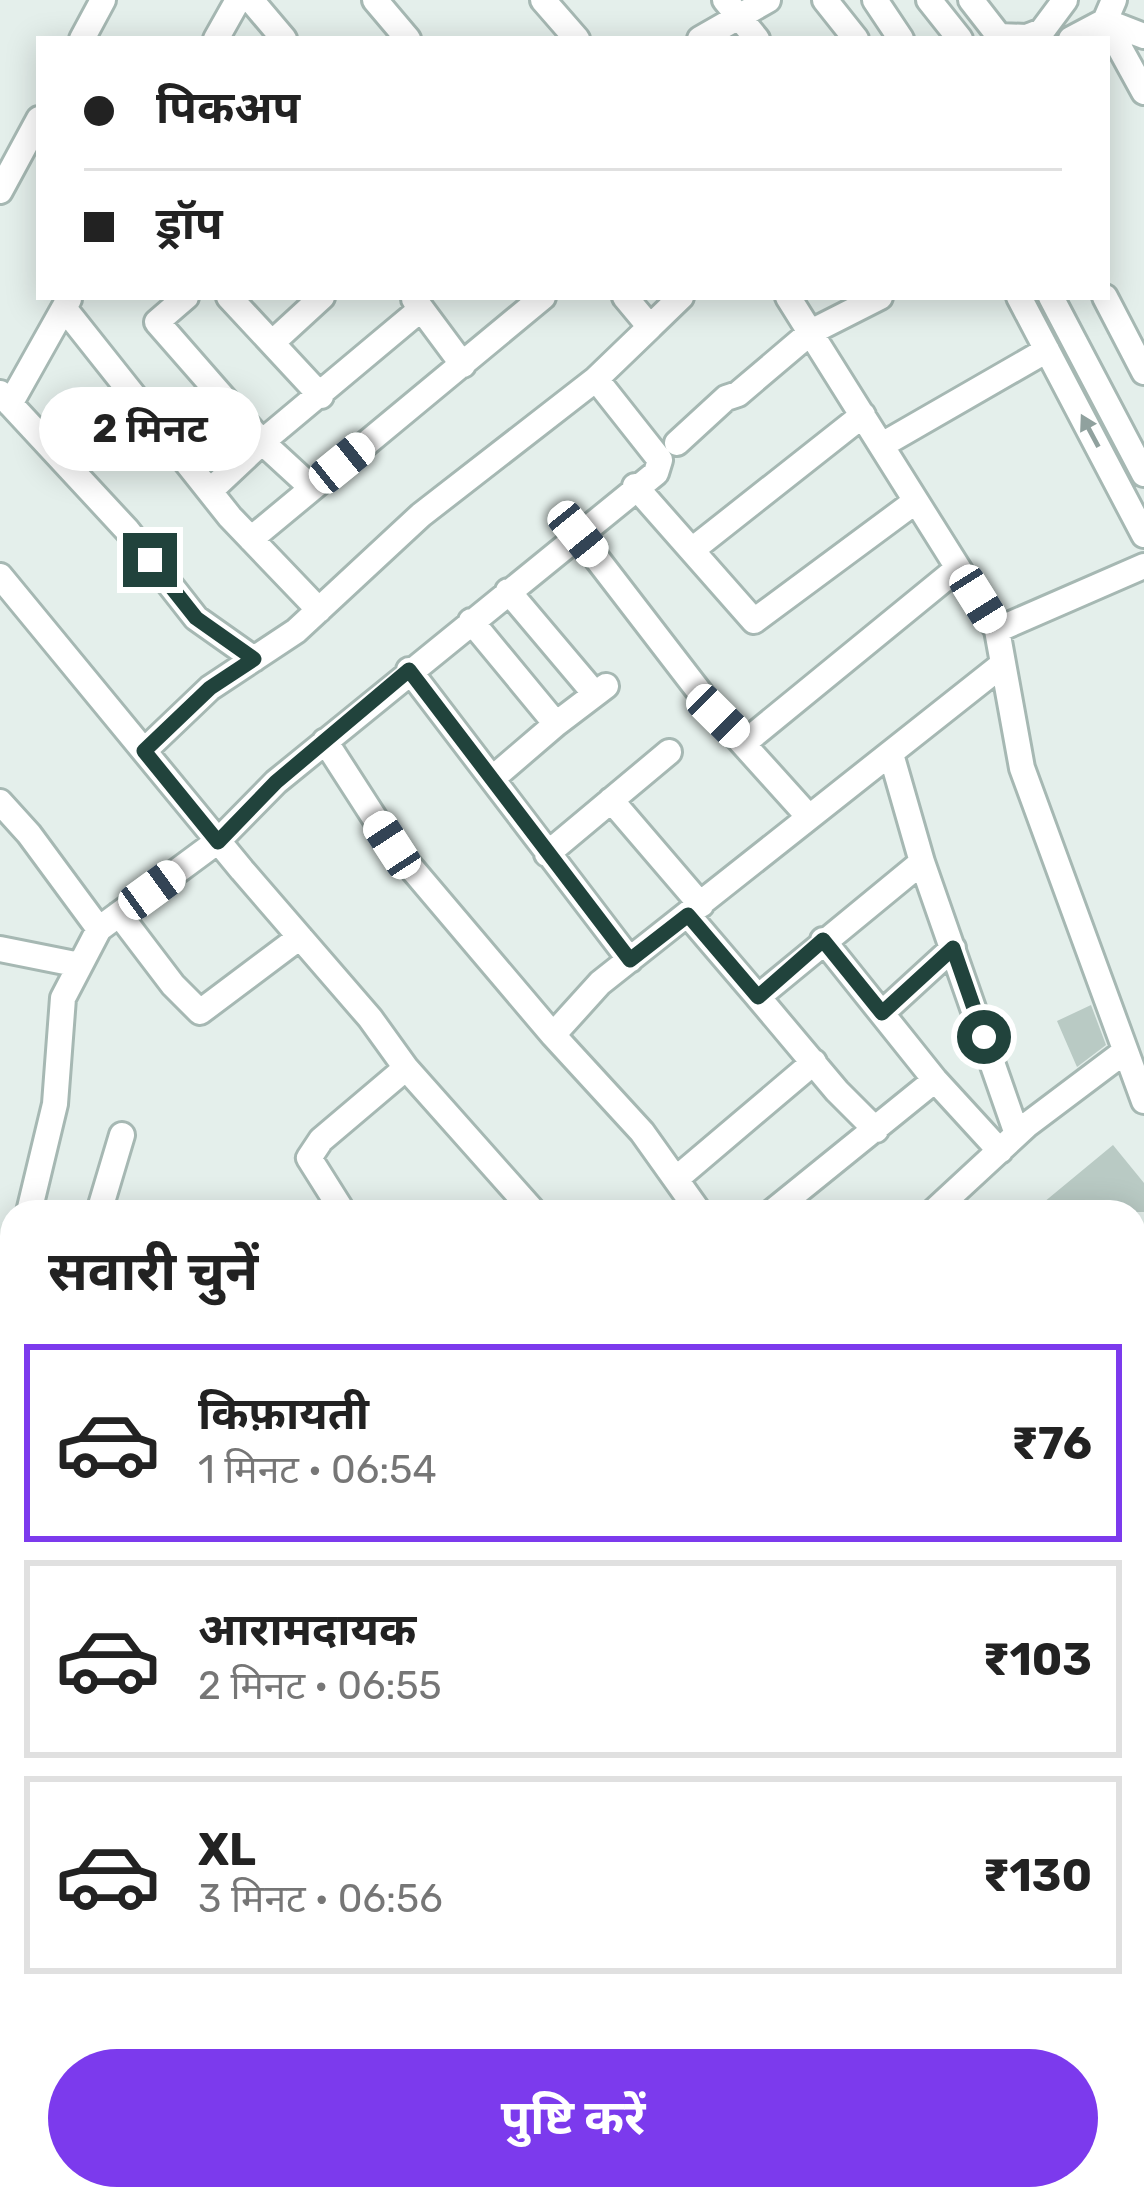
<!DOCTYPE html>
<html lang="hi">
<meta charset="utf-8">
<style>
body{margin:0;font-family:Rubik,"Noto Sans Devanagari",sans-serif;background:#f2f2f2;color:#222;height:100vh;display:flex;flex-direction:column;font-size:45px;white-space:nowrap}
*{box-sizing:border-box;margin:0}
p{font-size:39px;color:#767676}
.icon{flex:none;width:66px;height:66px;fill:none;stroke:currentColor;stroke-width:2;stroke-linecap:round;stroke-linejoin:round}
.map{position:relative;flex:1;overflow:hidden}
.drawer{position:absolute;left:0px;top:1200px;width:1146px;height:1011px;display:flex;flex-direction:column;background:#fff;border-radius:36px 36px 0 0;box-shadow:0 6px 30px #0003}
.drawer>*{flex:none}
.banner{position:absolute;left:36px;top:36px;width:1074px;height:264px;border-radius:0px;box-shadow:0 6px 30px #0003;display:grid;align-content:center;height:264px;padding:0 48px;background:#fff}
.end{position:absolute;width:54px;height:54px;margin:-27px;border:15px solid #21433c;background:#fff;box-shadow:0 0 0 6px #fff}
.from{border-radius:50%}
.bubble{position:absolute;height:84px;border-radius:42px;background:#fff;box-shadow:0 6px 30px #0003;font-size:39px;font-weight:700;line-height:84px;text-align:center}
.car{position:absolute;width:36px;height:72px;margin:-36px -18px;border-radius:15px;box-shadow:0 0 9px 3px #0007;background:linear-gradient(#fff 24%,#345 0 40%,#fff 0 76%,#345 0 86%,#fff 0)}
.banner b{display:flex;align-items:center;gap:42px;height:114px;font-size:45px}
.banner b+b{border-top:3px solid #e0e0e0}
.banner i{width:30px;height:30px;background:#222}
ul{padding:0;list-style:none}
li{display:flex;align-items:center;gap:36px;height:198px;margin:0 24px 18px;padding:0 24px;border:6px solid #e0e0e0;border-radius:0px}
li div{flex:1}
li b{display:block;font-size:45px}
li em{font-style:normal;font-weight:700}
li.active{border-color:#7c3aed}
li>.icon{width:108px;height:108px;stroke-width:1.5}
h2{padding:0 48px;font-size:54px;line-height:144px}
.cta{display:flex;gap:24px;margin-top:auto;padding:24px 48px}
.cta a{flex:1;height:138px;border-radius:72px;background:#7c3aed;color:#fff;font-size:48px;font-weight:700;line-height:138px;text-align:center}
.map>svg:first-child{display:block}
.building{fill:#b9cac4}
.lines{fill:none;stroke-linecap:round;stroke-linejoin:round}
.minor-casing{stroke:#a6b8b3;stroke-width:30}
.highway-casing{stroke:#c1cac8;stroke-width:42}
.minor{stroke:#fff;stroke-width:24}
.highway{stroke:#2a7268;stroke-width:36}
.oneway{fill:#90a19e}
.route{stroke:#21433c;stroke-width:15}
</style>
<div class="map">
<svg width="1144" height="2210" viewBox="0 0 1144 2210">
<rect width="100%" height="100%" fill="#e4efeb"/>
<path class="building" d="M 1091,1005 L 1106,1045 L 1077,1067 L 1057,1021 Z
M 1113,1145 L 1144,1183 L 1144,1212 L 1032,1212 Z"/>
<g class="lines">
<g class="minor-casing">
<path id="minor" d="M 251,0 L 284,39
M 375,0 L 408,39
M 543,0 L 577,39
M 725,0 L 757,39
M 825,0 L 856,39
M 875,0 L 901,39
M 929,0 L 960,39
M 971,0 L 999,36 L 1027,37 L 1042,31 L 1065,0
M 1105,21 L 1144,92
M 1105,21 L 1144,36
M 82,39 L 103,0
M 216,39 L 238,0
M 700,39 L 768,0
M 1071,39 L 1105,21 L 1114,0
M 0,191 L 39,119
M 186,297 L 157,322 L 262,442 L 312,488
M 229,297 L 321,396
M 788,297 L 997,630
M 1019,297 L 1144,535
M 1051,297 L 1144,474
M 1105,297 L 1144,372
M 414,299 L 463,365
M 64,308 L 230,517 L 319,610
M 650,327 L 681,297
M 273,342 L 322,297
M 0,393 L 127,530 L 196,618 L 254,659
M 10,404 L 69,299
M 677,443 L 726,398 L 738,394 L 811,332 L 880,297
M 882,445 L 1047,350
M 635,486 L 754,621 L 916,501
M 211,490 L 262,442 L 421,309
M 578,534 L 718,716 L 809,817
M 251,539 L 543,297
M 692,550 L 863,415
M 1144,566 L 997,630 L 1022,768 L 1144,1101
M 0,576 L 242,870 L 370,1018 L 406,1068 L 534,1212
M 508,591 L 595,694
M 471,621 L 556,724 L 493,778
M 409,670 L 630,960
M 556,724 L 606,686
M 325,741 L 392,845 L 553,1035
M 744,743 L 958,568
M 144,751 L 210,688 L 296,631 L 421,515 L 596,379 L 650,327 L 625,297
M 891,754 L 922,862 L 1017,1134
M 611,800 L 701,905
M 0,802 L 29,834 L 99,929 L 218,841 L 276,782 L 656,473 L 660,460 L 596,379
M 547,854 L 669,752
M 119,914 L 173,985 L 200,1012 L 300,937
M 688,915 L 758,997
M 823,940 L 935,1080 L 1000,1151
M 0,949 L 80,965
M 882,1013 L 953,948
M 876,1130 L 837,1091 L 758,997 L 922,862
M 676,1179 L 814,1062
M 29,1212 L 55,1104 L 63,998 L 99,929
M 99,1212 L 122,1135
M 343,1212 L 309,1158 L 321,1140 L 406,1068
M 699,1212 L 642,1132 L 553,1035 L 600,983 L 1003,664
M 772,1212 L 935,1080
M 933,1212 L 1027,1125 L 1124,1052
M 1134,1313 L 1144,1304
M 0,1369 L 10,1359 L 12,1344
M 1134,1441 L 1144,1433
M 1134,1546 L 1144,1558
M 1134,1732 L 1144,1725
M 0,1806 L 12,1796
M 1134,1913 L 1144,1904
M 0,2005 L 12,1995
M 650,2199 L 660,2210
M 905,2199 L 914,2210
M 86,2210 L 98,2199
M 234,2210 L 247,2199
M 575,2210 L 588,2199
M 1114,2210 L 1130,2199"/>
</g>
<g class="highway-casing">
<path id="highway" d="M 1134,1349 L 1144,1341
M 1134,1399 L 1144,1391
M 126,2210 L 139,2199
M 183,2210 L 196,2199"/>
</g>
<use href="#minor" class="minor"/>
<use href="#highway" class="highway"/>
</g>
<defs><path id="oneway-solid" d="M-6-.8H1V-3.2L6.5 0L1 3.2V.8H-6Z" transform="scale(3)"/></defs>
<use class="oneway" href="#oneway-solid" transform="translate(1090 431) rotate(-118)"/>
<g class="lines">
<path class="route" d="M 150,560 L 196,618 L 254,659 L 210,688 L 144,751 L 218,842 L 276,782 L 409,670 L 630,960 L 688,915 L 758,997 L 823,940 L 882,1013 L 953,948 L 984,1037"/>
</g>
</svg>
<i class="end from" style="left:984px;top:1037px"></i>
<i class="end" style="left:150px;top:560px"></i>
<div class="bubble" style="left:39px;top:387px;width:222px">2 मिनट</div>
<i class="car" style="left:342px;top:463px;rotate:51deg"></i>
<i class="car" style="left:578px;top:534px;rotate:141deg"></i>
<i class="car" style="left:978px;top:599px;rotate:148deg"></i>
<i class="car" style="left:718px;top:716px;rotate:135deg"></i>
<i class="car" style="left:392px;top:845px;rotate:327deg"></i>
<i class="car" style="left:152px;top:890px;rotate:54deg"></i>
<div class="banner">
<b><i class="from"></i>पिकअप</b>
<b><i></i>ड्रॉप</b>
</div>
<section class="drawer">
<h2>सवारी चुनें</h2>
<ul>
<li class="active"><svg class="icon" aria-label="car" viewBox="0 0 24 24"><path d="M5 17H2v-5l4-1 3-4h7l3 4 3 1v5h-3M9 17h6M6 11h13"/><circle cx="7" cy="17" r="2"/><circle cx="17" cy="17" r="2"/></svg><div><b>किफ़ायती</b><p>1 मिनट · 06:54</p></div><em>₹76</em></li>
<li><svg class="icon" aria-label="car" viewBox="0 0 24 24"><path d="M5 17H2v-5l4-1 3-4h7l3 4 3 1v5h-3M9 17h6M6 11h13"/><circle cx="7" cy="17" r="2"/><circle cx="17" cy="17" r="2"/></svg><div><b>आरामदायक</b><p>2 मिनट · 06:55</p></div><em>₹103</em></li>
<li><svg class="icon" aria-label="car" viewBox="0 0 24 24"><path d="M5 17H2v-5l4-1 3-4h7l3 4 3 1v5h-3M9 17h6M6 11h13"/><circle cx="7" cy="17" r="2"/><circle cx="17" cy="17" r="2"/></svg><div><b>XL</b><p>3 मिनट · 06:56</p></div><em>₹130</em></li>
</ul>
<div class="cta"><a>पुष्टि करें</a></div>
</section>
</div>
